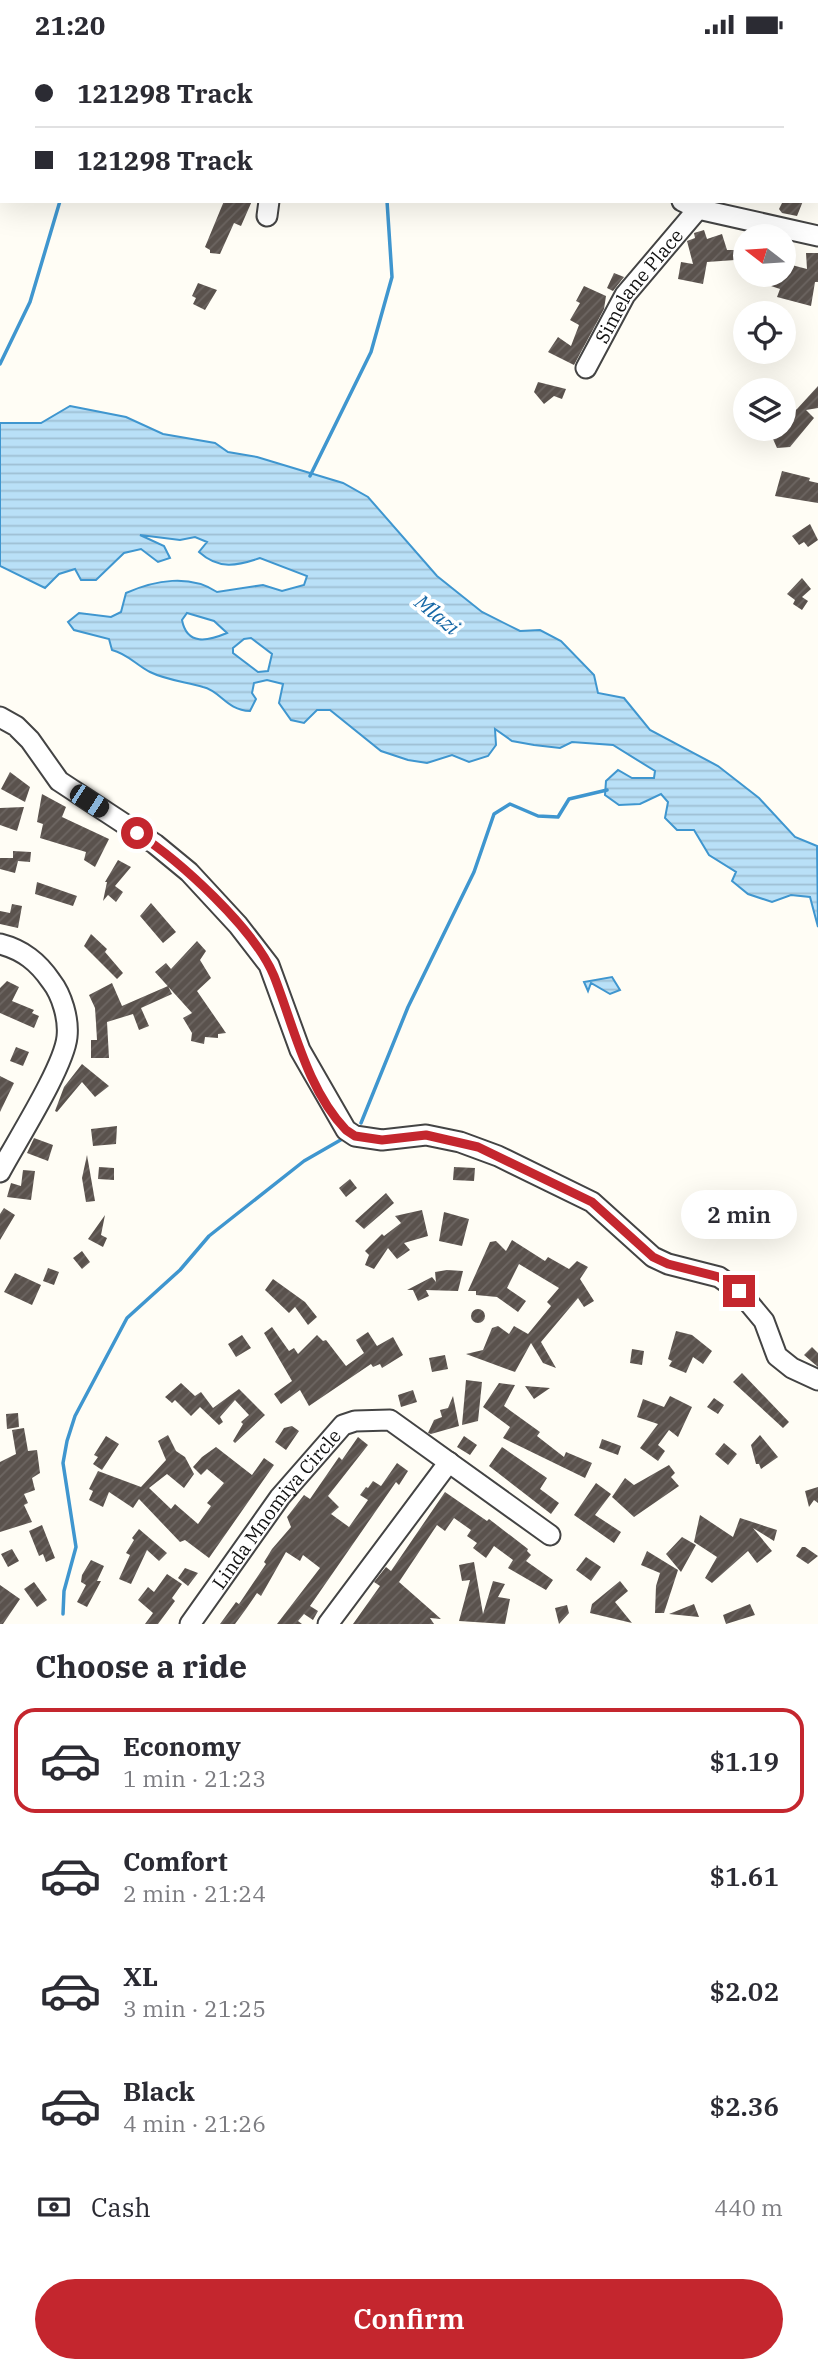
<!DOCTYPE html>
<meta charset="utf-8">
<style>
body{margin:0;font-family:"IBM Plex Serif",serif;background:#f2f2f3;color:#2b2b33;height:100vh;display:flex;flex-direction:column;font-size:26px;white-space:nowrap}
*{box-sizing:border-box;margin:0}
p{font-size:23px;color:#7c7c81}
.icon{flex:none;width:38px;height:38px;fill:none;stroke:currentColor;stroke-width:2;stroke-linecap:round;stroke-linejoin:round}
.map{position:relative;height:1575px;overflow:hidden}
.details{display:flex;flex-direction:column;background:#fff;flex:1}
.details>*{flex:none}
.banner{position:absolute;left:0px;top:0px;width:819px;height:154px;box-shadow:0 7px 28px #0002;display:grid;align-content:center;height:154px;padding:0 35px;background:#fff}
.needle{width:46px;rotate:287deg}
.fabs{position:absolute;left:733px;top:175px;display:grid;gap:14px}
.fabs a{display:grid;place-items:center;width:63px;height:63px;border-radius:50%;background:#fff;box-shadow:0 7px 28px #0002;font-size:35px}
.end{position:absolute;width:32px;height:32px;margin:-16px;border:9px solid #c4262e;background:#fff;box-shadow:0 0 0 4px #fff}
.from{border-radius:50%}
.bubble{position:absolute;height:49px;border-radius:24px;background:#fff;box-shadow:0 7px 28px #0002;font-size:23px;font-weight:600;line-height:49px;text-align:center}
.car{position:absolute;width:21px;height:42px;margin:-21px -10px;border-radius:9px;box-shadow:0 0 5px 2px #0007;background:linear-gradient(#222 24%,#8ab4d8 0 40%,#222 0 76%,#8ab4d8 0 86%,#222 0)}
.banner b{display:flex;align-items:center;gap:24px;height:66px;font-size:26px}
.banner b+b{border-top:2px solid #e1e1e2}
.banner i{width:18px;height:18px;background:#2b2b33}
ul{padding:0;list-style:none}
li{display:flex;align-items:center;gap:21px;height:105px;margin:0 14px 10px;padding:0 21px;border:4px solid transparent;border-radius:21px}
li div{flex:1}
li b{display:block;font-size:26px}
li em{font-style:normal;font-weight:600}
li.on{border-color:#c4262e}
li>.icon{width:63px;height:63px;stroke-width:1.5}
h2{padding:0 35px;font-size:32px;line-height:84px}
.pay{display:flex;align-items:center;gap:18px;height:77px;padding:0 35px;font-size:26px}
.pay p{margin-inline-start:auto}
.button{display:flex;gap:14px;margin-top:auto;padding:14px 35px}
.button a{flex:1;height:80px;border-radius:42px;background:#c4262e;color:#fff;font-size:28px;font-weight:600;line-height:80px;text-align:center}
.status{display:flex;justify-content:space-between;align-items:center;height:49px;padding:0 35px;background:#fff;direction:ltr}
.status svg{height:19px;fill:currentColor}
.map>svg:first-child{display:block}
.water{fill:url(#water-rules);stroke:#3f96cf;stroke-width:2;fill-rule:evenodd}
.lines{fill:none;stroke-linecap:round;stroke-linejoin:round}
.stream{stroke:#3f96cf;stroke-width:3.5}
.building{fill:url(#building-hatch)}
.minor-casing{stroke:#444;stroke-width:23}
.minor{stroke:#fff;stroke-width:19}
.route{stroke:#c4262e;stroke-width:9}
.labels{text-anchor:middle;stroke-width:7;stroke-linejoin:round;paint-order:stroke}
.street-label{font-size:19px;fill:#111;stroke:#fff}
.water-label{font-size:21px;font-style:italic;fill:#1768a6;stroke:#fff}
</style>
<div class="status"><b>21:20</b><svg viewBox="0 0 49 12"><path d="M0 12V9h3v3zM5 12V6h3v6zM10 12V3h3v9zM15 12V0h3v12zM26 1h20v11H26zM47 4h2v5h-2z"/></svg></div>
<div class="map">
<svg width="818" height="1575" viewBox="0 0 818 1575">
<defs>
<pattern id="water-rules" width="6" height="5" patternUnits="userSpaceOnUse" patternTransform="scale(1.75)"><rect width="6" height="5" fill="#b9e0f7"/><path d="M0 2.5h6" fill="none" stroke="#9ebfd3"/></pattern>
<pattern id="building-hatch" width="6" height="6" patternUnits="userSpaceOnUse" patternTransform="scale(1.75)"><rect width="6" height="6" fill="#5a524d"/><path d="M-1 1l2-2M0 6l6-6M5 7l2-2" fill="none" stroke="#6d6662"/></pattern>
</defs>
<rect width="100%" height="100%" fill="#fffdf5"/>
<path class="water" d="M 70,357 L 126,368 L 163,385 L 215,394 L 228,403 L 257,408 L 343,434 L 368,448 L 437,527 L 482,563 L 520,582 L 540,581 L 561,592 L 594,626 L 598,644 L 624,649 L 650,681 L 718,717 L 759,749 L 795,788 L 817,797 L 818,878 L 810,848 L 791,846 L 772,853 L 748,845 L 732,832 L 736,823 L 709,806 L 694,781 L 677,781 L 665,769 L 668,753 L 661,745 L 640,755 L 619,756 L 605,746 L 606,732 L 618,721 L 632,729 L 654,729 L 655,722 L 613,696 L 572,693 L 560,699 L 534,696 L 512,692 L 495,680 L 496,696 L 488,707 L 469,713 L 452,706 L 427,714 L 408,711 L 381,702 L 330,661 L 317,661 L 304,674 L 291,671 L 279,654 L 283,635 L 267,631 L 254,634 L 252,644 L 256,650 L 250,662 C 226,661 221,642 203,638 C 186,633 166,631 150,623 C 136,616 128,605 112,601 L 109,590 L 74,581 L 68,573 L 79,564 L 111,568 L 121,563 L 126,544 C 155,531 190,525 217,543 L 263,536 L 282,542 L 304,536 L 307,527 L 260,509 C 237,517 219,521 199,503 L 207,493 L 195,488 L 180,491 L 140,486 L 164,497 L 170,509 L 158,513 L 141,500 L 124,504 L 96,531 L 81,531 L 75,520 L 59,525 L 45,539 L 0,517 L 0,374 L 41,374 ZM 187,564 L 214,572 L 227,584 C 208,592 187,597 182,571 ZM 251,589 L 272,605 L 268,622 L 258,623 L 233,604 L 233,599 L 244,590 Z
M 612,928 L 620,941 L 610,945 L 591,934 L 588,942 L 584,933 Z"/>
<g class="lines">
<path class="stream" d="M 86,0 L 86,2
M 380,0 L 380,2
M 0,315 L 30,253 L 60,152
M 310,427 L 371,303 L 392,228 L 387,152
M 361,1074 L 408,958 L 474,823 L 494,765 L 510,755 L 538,767 L 558,768 L 569,750 L 607,741
M 63,1565 L 64,1542 L 76,1498 L 63,1414 L 67,1392 L 75,1367 L 127,1269 L 180,1221 L 209,1187 L 304,1112 L 344,1089"/>
</g>
<path class="building" d="M 224,152 L 252,152 L 241,177 L 234,174 L 220,205 L 210,204 L 210,201 L 205,198 Z
M 783,152 L 803,152 L 797,167 L 782,164 L 779,160 Z
M 704,181 L 707,190 L 722,185 L 727,201 L 734,201 L 735,211 L 707,213 L 703,235 L 678,230 L 681,213 L 693,215 L 687,192 L 695,189 L 694,184 Z
M 806,204 L 818,204 L 818,233 L 815,233 L 811,257 L 777,248 L 780,240 L 765,235 L 768,226 L 784,226 L 784,214 L 807,220 Z
M 614,224 L 624,228 L 613,242 L 607,239 Z
M 198,234 L 217,241 L 205,261 L 193,255 L 196,249 L 192,247 Z
M 584,237 L 606,247 L 604,260 L 574,316 L 548,303 L 558,288 L 571,297 L 579,276 L 570,271 L 580,254 L 576,252 Z
M 538,333 L 566,340 L 562,350 L 554,347 L 544,355 L 534,343 Z
M 818,337 L 818,359 L 806,361 L 814,369 L 790,398 L 777,399 L 773,390 L 784,384 L 784,369 L 797,360 Z
M 782,422 L 810,429 L 809,432 L 818,434 L 818,454 L 775,447 Z
M 810,475 L 818,491 L 808,498 L 804,493 L 799,496 L 792,487 Z
M 802,529 L 811,540 L 802,548 L 808,552 L 802,561 L 793,555 L 795,551 L 787,545 Z
M 10,723 L 30,738 L 25,753 L 1,740 Z
M 42,745 L 66,758 L 62,768 L 109,790 L 95,818 L 84,811 L 86,803 L 40,789 L 43,775 L 37,773 Z
M 24,758 L 17,782 L 0,776 L 0,759 Z
M 13,802 L 31,803 L 30,813 L 18,812 L 15,824 L 0,820 L 0,809 L 13,809 Z
M 118,811 L 131,818 L 115,837 L 123,843 L 116,853 L 108,846 L 103,852 L 107,833 L 105,833 Z
M 37,833 L 77,847 L 73,857 L 35,845 Z
M 151,854 L 176,883 L 163,894 L 140,867 Z
M 12,855 L 22,857 L 18,879 L 0,875 L 0,862 L 10,864 Z
M 91,885 L 107,900 L 105,903 L 123,924 L 117,930 L 84,897 Z
M 197,892 L 206,902 L 200,911 L 211,929 L 197,942 L 226,984 L 218,985 L 218,989 L 205,988 L 204,995 L 191,992 L 192,984 L 183,969 L 192,964 L 155,923 L 166,914 L 171,920 Z
M 7,932 L 19,938 L 12,952 L 34,961 L 32,964 L 39,967 L 34,979 L 0,964 L 0,939 Z
M 112,934 L 122,957 L 168,937 L 172,945 L 141,959 L 149,977 L 139,981 L 133,965 L 107,973 L 109,1009 L 91,1009 L 91,991 L 97,991 L 96,974 L 95,959 L 89,946 Z
M 16,998 L 29,1003 L 23,1017 L 10,1012 Z
M 82,1015 L 109,1037 L 95,1048 L 82,1033 L 57,1063 L 55,1062 L 64,1038 Z
M 0,1027 L 14,1034 L 0,1063 Z
M 117,1077 L 116,1095 L 93,1097 L 91,1080 Z
M 34,1089 L 53,1096 L 48,1112 L 27,1104 Z
M 87,1106 L 95,1152 L 86,1153 L 82,1129 Z
M 99,1118 L 114,1119 L 114,1131 L 98,1130 Z
M 454,1118 L 475,1119 L 474,1132 L 453,1131 Z
M 23,1121 L 35,1122 L 31,1151 L 7,1148 L 11,1134 L 21,1137 Z
M 350,1130 L 357,1139 L 346,1148 L 339,1139 Z
M 386,1144 L 394,1154 L 364,1180 L 355,1172 Z
M 4,1159 L 15,1166 L 0,1191 L 0,1165 Z
M 422,1161 L 428,1187 L 404,1194 L 410,1201 L 397,1210 L 388,1199 L 374,1220 L 365,1216 L 369,1206 L 365,1202 L 382,1185 L 384,1187 L 401,1174 L 395,1167 Z
M 444,1163 L 469,1170 L 462,1197 L 439,1192 Z
M 105,1166 L 101,1186 L 107,1189 L 103,1198 L 88,1190 Z
M 512,1191 L 545,1212 L 548,1208 L 569,1220 L 577,1212 L 588,1218 L 580,1230 L 594,1252 L 584,1258 L 578,1249 L 541,1293 L 556,1319 L 543,1314 L 531,1294 L 515,1323 L 466,1305 L 483,1301 L 492,1279 L 498,1277 L 509,1285 L 514,1277 L 528,1285 L 551,1257 L 547,1253 L 559,1239 L 519,1215 L 507,1239 L 526,1252 L 518,1263 L 497,1248 L 476,1246 L 476,1242 L 468,1242 L 490,1193 L 496,1192 L 506,1202 Z
M 82,1202 L 90,1213 L 82,1220 L 73,1209 Z
M 48,1219 L 59,1223 L 54,1236 L 43,1232 Z
M 447,1221 L 463,1222 L 458,1242 L 426,1241 L 429,1247 L 418,1252 L 413,1241 L 407,1241 L 432,1228 L 436,1233 L 435,1223 Z
M 15,1224 L 41,1236 L 32,1256 L 4,1243 Z
M 273,1230 L 305,1253 L 317,1268 L 308,1276 L 295,1258 L 289,1264 L 265,1241 Z
M471 1267a7 7 0 1 1 14 0a7 7 0 1 1-14 0Z
M 272,1278 L 289,1302 L 294,1299 L 298,1305 L 317,1286 L 323,1292 L 326,1291 L 346,1317 L 364,1304 L 356,1291 L 368,1283 L 377,1297 L 393,1288 L 403,1306 L 382,1319 L 380,1315 L 373,1318 L 371,1315 L 309,1357 L 300,1341 L 281,1355 L 274,1345 L 292,1332 L 264,1284 Z
M 676,1282 L 692,1286 L 712,1302 L 703,1315 L 693,1308 L 686,1324 L 669,1317 L 672,1312 L 668,1310 Z
M 242,1286 L 251,1299 L 236,1308 L 228,1295 Z
M 812,1298 L 818,1304 L 818,1318 L 804,1306 Z
M 632,1300 L 644,1302 L 642,1316 L 630,1314 Z
M 445,1306 L 448,1320 L 432,1323 L 429,1309 Z
M 742,1324 L 789,1373 L 783,1379 L 733,1333 Z
M 466,1331 L 482,1333 L 478,1372 L 462,1376 Z
M 181,1334 L 195,1347 L 201,1343 L 213,1359 L 239,1340 L 265,1366 L 235,1394 L 233,1392 L 243,1375 L 241,1373 L 249,1366 L 235,1351 L 220,1368 L 223,1373 L 219,1376 L 200,1358 L 191,1367 L 175,1351 L 172,1354 L 165,1348 Z
M 499,1334 L 515,1336 L 504,1357 L 540,1383 L 537,1387 L 564,1408 L 566,1403 L 592,1414 L 585,1429 L 503,1389 L 510,1378 L 483,1358 Z
M 525,1337 L 550,1339 L 534,1350 Z
M 413,1341 L 417,1353 L 401,1358 L 398,1346 Z
M 453,1347 L 459,1377 L 431,1385 L 428,1384 L 434,1371 L 442,1368 L 440,1361 L 448,1359 Z
M 670,1347 L 692,1358 L 678,1388 L 669,1381 L 658,1396 L 665,1402 L 658,1412 L 640,1399 L 658,1375 L 637,1368 L 643,1350 L 664,1358 Z
M 714,1349 L 724,1356 L 718,1365 L 707,1358 Z
M 18,1364 L 19,1378 L 7,1380 L 6,1365 Z
M 292,1377 L 299,1382 L 286,1401 L 275,1393 L 284,1379 Z
M 24,1379 L 28,1402 L 37,1401 L 40,1424 L 32,1429 L 35,1441 L 24,1445 L 28,1454 L 24,1456 L 32,1473 L 0,1483 L 0,1413 L 16,1405 L 12,1381 Z
M 168,1386 L 176,1402 L 185,1408 L 194,1425 L 184,1439 L 167,1425 L 149,1439 L 171,1460 L 175,1455 L 198,1475 L 211,1457 L 207,1454 L 224,1434 L 207,1420 L 201,1426 L 193,1418 L 202,1408 L 216,1398 L 252,1426 L 264,1409 L 274,1416 L 209,1509 L 185,1491 L 180,1493 L 139,1450 L 133,1459 L 109,1443 L 103,1458 L 89,1451 L 93,1442 L 89,1440 L 98,1422 L 141,1438 L 166,1411 L 158,1392 Z
M 760,1386 L 778,1408 L 761,1420 L 759,1415 L 756,1415 L 751,1396 Z
M 106,1387 L 119,1395 L 102,1421 L 93,1415 L 98,1408 L 94,1406 Z
M 464,1387 L 477,1396 L 470,1406 L 457,1398 Z
M 358,1388 L 368,1396 L 328,1447 L 339,1458 L 331,1465 L 349,1478 L 368,1451 L 360,1446 L 366,1438 L 368,1439 L 373,1432 L 381,1437 L 397,1414 L 408,1422 L 399,1436 L 396,1433 L 310,1557 L 318,1562 L 313,1571 L 304,1565 L 298,1572 L 302,1575 L 277,1575 L 320,1519 L 303,1506 L 300,1512 L 286,1503 L 261,1547 L 257,1544 L 246,1560 L 239,1555 L 266,1515 L 264,1513 L 272,1500 L 291,1478 L 287,1468 L 304,1446 L 310,1450 L 339,1408 L 342,1411 Z
M 602,1390 L 621,1397 L 618,1406 L 599,1399 Z
M 724,1394 L 737,1405 L 728,1416 L 715,1405 Z
M 502,1398 L 547,1429 L 540,1440 L 559,1454 L 551,1465 L 489,1417 Z
M 669,1416 L 675,1424 L 671,1428 L 679,1437 L 634,1468 L 612,1448 L 625,1429 L 634,1436 Z
M 596,1434 L 611,1445 L 595,1466 L 621,1483 L 614,1494 L 574,1466 Z
M 818,1438 L 818,1454 L 814,1451 L 809,1458 L 805,1442 Z
M 445,1443 L 487,1472 L 489,1470 L 528,1500 L 527,1502 L 531,1506 L 526,1512 L 553,1531 L 546,1541 L 508,1519 L 513,1511 L 494,1497 L 486,1509 L 473,1499 L 477,1494 L 467,1487 L 471,1481 L 454,1469 L 445,1482 L 437,1476 L 399,1533 L 441,1570 L 430,1569 L 434,1575 L 353,1575 L 380,1537 L 374,1533 L 386,1518 L 391,1522 Z
M 700,1466 L 733,1488 L 740,1469 L 777,1481 L 774,1492 L 753,1479 L 772,1502 L 757,1514 L 748,1502 L 712,1534 L 705,1529 L 717,1508 L 694,1493 Z
M 42,1476 L 55,1509 L 46,1513 L 43,1505 L 39,1507 L 29,1482 Z
M 139,1480 L 167,1504 L 159,1512 L 147,1501 L 131,1535 L 119,1530 L 130,1506 L 126,1504 L 134,1491 L 132,1489 Z
M 682,1488 L 696,1496 L 681,1523 L 666,1505 Z
M 802,1498 L 805,1498 L 818,1507 L 808,1515 L 796,1507 Z
M 12,1500 L 19,1512 L 8,1518 L 1,1505 Z
M 647,1502 L 678,1521 L 664,1564 L 655,1564 L 656,1537 L 660,1524 L 641,1516 Z
M 586,1508 L 601,1518 L 591,1532 L 576,1521 Z
M 91,1511 L 104,1517 L 97,1532 L 101,1532 L 87,1558 L 77,1553 L 86,1536 L 81,1533 L 82,1526 Z
M 474,1513 L 483,1565 L 493,1532 L 505,1535 L 498,1548 L 510,1550 L 505,1575 L 459,1572 L 470,1531 L 462,1532 L 459,1516 Z
M 185,1519 L 198,1524 L 188,1537 L 178,1529 Z
M 167,1525 L 182,1535 L 172,1549 L 175,1552 L 158,1575 L 145,1575 L 153,1564 L 138,1551 L 148,1538 L 154,1543 Z
M 620,1532 L 628,1542 L 615,1553 L 632,1574 L 590,1564 L 592,1555 Z
M 34,1533 L 47,1551 L 37,1558 L 24,1540 Z
M 0,1536 L 20,1550 L 3,1575 L 0,1575 Z
M 236,1553 L 246,1560 L 235,1575 L 220,1575 Z
M 694,1555 L 699,1568 L 669,1565 Z
M 750,1555 L 755,1566 L 726,1575 L 723,1566 Z
M 567,1556 L 569,1564 L 559,1575 L 555,1559 Z"/>
<g class="lines">
<g class="minor-casing">
<g id="minor">
<path d="M 283,0 L 283,2"/>
<path d="M 554,0 L 555,2"/>
<path d="M 674,0 L 678,2"/>
<path d="M 817,59 L 818,59"/>
<path d="M 682,152 L 698,160 L 818,187"/>
<path d="M 267,167 L 269,152"/>
<path id="s1" d="M 586,319 L 625,246 L 698,160"/>
<path d="M 0,668 L 16,677 L 30,691 L 59,732 L 155,795 L 189,823 L 238,876 L 269,916 L 300,1001 L 346,1081 L 355,1087 L 382,1091 L 426,1086 L 460,1093 L 498,1107 L 592,1153 L 653,1208 L 668,1215 L 719,1228 L 739,1242 L 764,1272 L 777,1307 L 792,1319 L 818,1331"/>
<path d="M 0,895 C 23,901 38,913 51,932 C 62,946 69,970 67,988 C 64,1018 16,1093 0,1123"/>
<path id="s2" d="M 190,1575 L 280,1448 L 343,1376 L 355,1372 L 390,1371 L 550,1486"/>
<path d="M 328,1575 L 449,1413"/>
</g>
</g>
<use href="#minor" class="minor"/>
</g>
<g class="lines">
<path class="route" d="M 137,784 C 180,812 254,879 274,927 C 294,978 307,1040 346,1081 L 355,1087 L 382,1091 L 426,1086 L 478,1098 L 592,1153 L 653,1208 L 668,1215 L 719,1228 L 739,1242"/>
</g>
<g class="labels">
<g class="street-label">
<text dy="7" stroke="none"><textPath href="#s1" startOffset="98">Simelane Place</textPath></text>
<text dy="7" stroke="none"><textPath href="#s2" startOffset="144">Linda Mnomiya Circle</textPath></text>
</g>
<g class="water-label">
<text transform="translate(437 566) rotate(39)" y="7">Mlazi</text>
</g>
</g>
</svg>
<div class="fabs">
<a><svg class="needle" viewBox="-14 -14 28 28"><path d="M0-13l5 13h-10z" fill="#e53935"/><path d="M0 13l5-13h-10z" fill="#7c7c81"/></svg></a>
<a><svg class="icon" aria-label="locate" viewBox="0 0 24 24"><circle cx="12" cy="12" r="6"/><path d="M12 2v4M12 18v4M2 12h4M18 12h4"/></svg></a>
<a><svg class="icon" aria-label="layers" viewBox="0 0 24 24"><path d="M12 4l9 5-9 5-9-5zM3 14l9 5 9-5"/></svg></a>
</div>
<i class="end from" style="left:137px;top:784px"></i>
<i class="end" style="left:739px;top:1242px"></i>
<div class="bubble" style="left:681px;top:1141px;width:116px">2 min</div>
<i class="car" style="left:89px;top:752px;rotate:123deg"></i>
<div class="banner">
<b><i class="from"></i>121298 Track</b>
<b><i></i>121298 Track</b>
</div>
</div>
<section class="details">
<h2>Choose a ride</h2>
<ul>
<li class="on"><svg class="icon" aria-label="car" viewBox="0 0 24 24"><path d="M5 17H2v-5l4-1 3-4h7l3 4 3 1v5h-3M9 17h6M6 11h13"/><circle cx="7" cy="17" r="2"/><circle cx="17" cy="17" r="2"/></svg><div><b>Economy</b><p>1 min · 21:23</p></div><em>$1.19</em></li>
<li><svg class="icon" aria-label="car" viewBox="0 0 24 24"><path d="M5 17H2v-5l4-1 3-4h7l3 4 3 1v5h-3M9 17h6M6 11h13"/><circle cx="7" cy="17" r="2"/><circle cx="17" cy="17" r="2"/></svg><div><b>Comfort</b><p>2 min · 21:24</p></div><em>$1.61</em></li>
<li><svg class="icon" aria-label="car" viewBox="0 0 24 24"><path d="M5 17H2v-5l4-1 3-4h7l3 4 3 1v5h-3M9 17h6M6 11h13"/><circle cx="7" cy="17" r="2"/><circle cx="17" cy="17" r="2"/></svg><div><b>XL</b><p>3 min · 21:25</p></div><em>$2.02</em></li>
<li><svg class="icon" aria-label="car" viewBox="0 0 24 24"><path d="M5 17H2v-5l4-1 3-4h7l3 4 3 1v5h-3M9 17h6M6 11h13"/><circle cx="7" cy="17" r="2"/><circle cx="17" cy="17" r="2"/></svg><div><b>Black</b><p>4 min · 21:26</p></div><em>$2.36</em></li>
</ul>
<div class="pay"><svg class="icon" aria-label="cash" viewBox="0 0 24 24"><path d="M3 7h18v10H3z"/><circle cx="12" cy="12" r="2"/></svg>Cash<p>440 m</p></div>
<div class="button"><a>Confirm</a></div>
</section>
